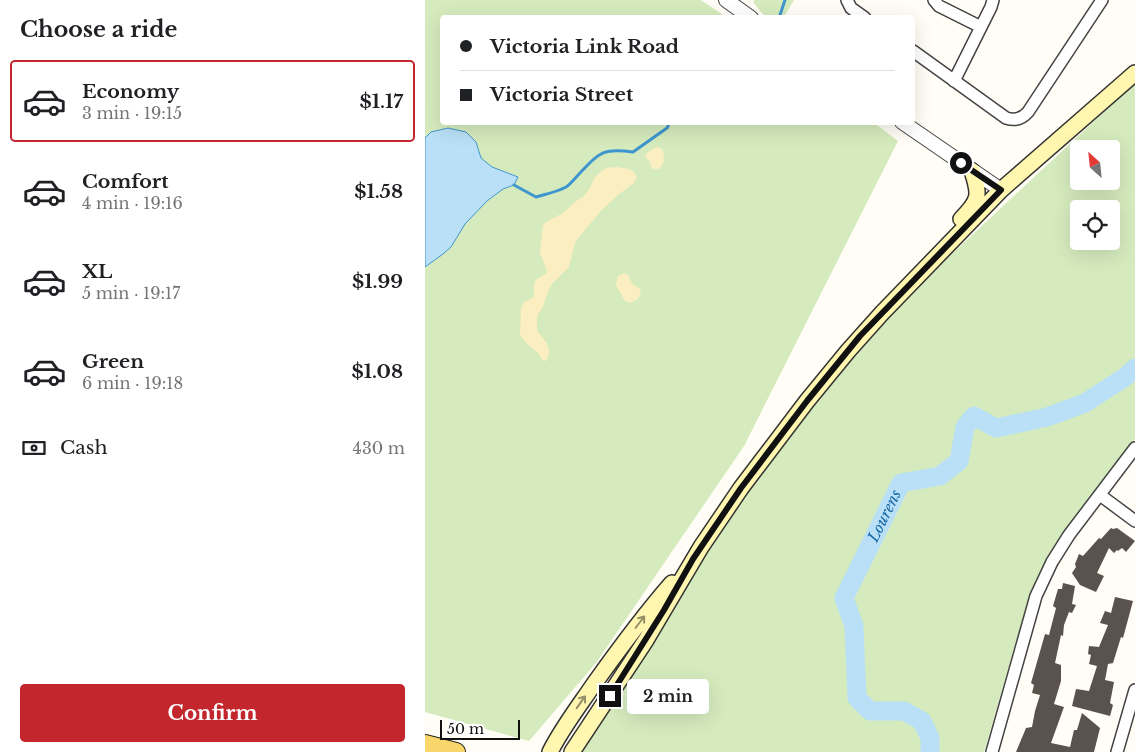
<!DOCTYPE html>
<meta charset="utf-8">
<style>
body{margin:0;font-family:"Libre Baskerville",serif;background:#f6f6f6;color:#202124;height:100vh;display:flex;flex-direction:column;font-size:19px;white-space:nowrap}
*{box-sizing:border-box;margin:0}
p{font-size:16px;color:#757577}
.icon{flex:none;width:28px;height:28px;fill:none;stroke:currentColor;stroke-width:2;stroke-linecap:round;stroke-linejoin:round}
.map{position:relative;flex:1;overflow:hidden}
.panel{display:flex;flex-direction:column;background:#fff;width:425px}
.panel>*{flex:none}
.hud{position:absolute;left:15px;top:15px;width:475px;height:110px;border-radius:5px;box-shadow:0 5px 20px #0002;display:grid;align-content:center;height:110px;padding:0 20px;background:#fff}
.needle{width:32px;rotate:333deg}
.fabs{position:absolute;left:645px;top:140px;display:grid;gap:10px}
.fabs a{display:grid;place-items:center;width:50px;height:50px;border-radius:5px;background:#fff;box-shadow:0 5px 20px #0002;font-size:25px}
.scale{position:absolute;left:15px;bottom:12px;width:80px;box-sizing:border-box;padding-left:5px;border:2px solid #111;border-top:0;font-size:14px;line-height:18px;white-space:nowrap;color:#111;-webkit-text-stroke:4px #fff;paint-order:stroke}
.end{position:absolute;width:22px;height:22px;margin:-11px;border:6px solid #111;background:#fff;box-shadow:0 0 0 2px #fff}
.from{border-radius:50%}
.bubble{position:absolute;height:35px;border-radius:5px;background:#fff;box-shadow:0 5px 20px #0002;font-size:16px;font-weight:800;line-height:35px;text-align:center}
.hud b{display:flex;align-items:center;gap:18px;height:48px;font-size:19px}
.hud b+b{border-top:1px solid #e0e0e0}
.hud i{width:12px;height:12px;background:#202124}
ul{padding:0;list-style:none}
li{display:flex;align-items:center;gap:15px;height:82px;margin:0 10px 8px;padding:0 10px;border:2px solid transparent;border-radius:5px}
li div{flex:1}
li b{display:block;font-size:19px}
li em{font-style:normal;font-weight:800}
li.active{border-color:#c4262e}
li>.icon{width:45px;height:45px;stroke-width:1.5}
h2{padding:0 20px;font-size:22px;line-height:60px}
.pay{display:flex;align-items:center;gap:12px;height:55px;padding:0 20px;font-size:19px}
.pay p{margin-inline-start:auto}
.cta{display:flex;gap:10px;margin-top:auto;padding:10px 20px}
.cta a{flex:1;height:58px;border-radius:5px;background:#c4262e;color:#fff;font-size:20px;font-weight:800;line-height:58px;text-align:center}
main{display:flex;flex:1;min-height:0}
.map>svg:first-child{display:block}
.green{fill:#d5ebbd;fill-rule:evenodd}
.sand{fill:#fbeec1}
.water{fill:#b9e0f7;stroke:#3f96cf}
.lines{fill:none;stroke-linecap:round;stroke-linejoin:round}
.stream{stroke:#3f96cf;stroke-width:3}
.river{stroke:#b9e0f7;stroke-width:19}
.building{fill:#5a524d}
.minor-casing{stroke:#444;stroke-width:14}
.tertiary-casing{stroke:#444;stroke-width:16}
.secondary-casing{stroke:#333;stroke-width:18}
.primary-casing{stroke:#222;stroke-width:20}
.minor{stroke:#fff;stroke-width:11}
.tertiary{stroke:#fff;stroke-width:14}
.secondary{stroke:#fff6b0;stroke-width:15}
.primary{stroke:#f9d66b;stroke-width:18}
.oneway{stroke:#948f68}
.route{stroke:#111;stroke-width:6}
.labels{text-anchor:middle;stroke-width:5;stroke-linejoin:round;paint-order:stroke}
.water-label{font-size:15px;font-style:italic;fill:#1768a6;stroke:#fff}
</style>
<main>
<section class="panel">
<h2>Choose a ride</h2>
<ul>
<li class="active"><svg class="icon" aria-label="car" viewBox="0 0 24 24"><path d="M5 17H2v-5l4-1 3-4h7l3 4 3 1v5h-3M9 17h6M6 11h13"/><circle cx="7" cy="17" r="2"/><circle cx="17" cy="17" r="2"/></svg><div><b>Economy</b><p>3 min · 19:15</p></div><em>$1.17</em></li>
<li><svg class="icon" aria-label="car" viewBox="0 0 24 24"><path d="M5 17H2v-5l4-1 3-4h7l3 4 3 1v5h-3M9 17h6M6 11h13"/><circle cx="7" cy="17" r="2"/><circle cx="17" cy="17" r="2"/></svg><div><b>Comfort</b><p>4 min · 19:16</p></div><em>$1.58</em></li>
<li><svg class="icon" aria-label="car" viewBox="0 0 24 24"><path d="M5 17H2v-5l4-1 3-4h7l3 4 3 1v5h-3M9 17h6M6 11h13"/><circle cx="7" cy="17" r="2"/><circle cx="17" cy="17" r="2"/></svg><div><b>XL</b><p>5 min · 19:17</p></div><em>$1.99</em></li>
<li><svg class="icon" aria-label="car" viewBox="0 0 24 24"><path d="M5 17H2v-5l4-1 3-4h7l3 4 3 1v5h-3M9 17h6M6 11h13"/><circle cx="7" cy="17" r="2"/><circle cx="17" cy="17" r="2"/></svg><div><b>Green</b><p>6 min · 19:18</p></div><em>$1.08</em></li>
</ul>
<div class="pay"><svg class="icon" aria-label="cash" viewBox="0 0 24 24"><path d="M3 7h18v10H3z"/><circle cx="12" cy="12" r="2"/></svg>Cash<p>430 m</p></div>
<div class="cta"><a>Confirm</a></div>
</section>
<div class="map">
<svg width="710" height="752" viewBox="0 0 710 752">
<rect width="100%" height="100%" fill="#fffdf5"/>
<path class="green" d="M 0,0 L 276,0 L 301,17 L 18,18 L 18,122 L 448,122 L 473,141 L 319,446 L 171,663 L 104,741 L 0,712 Z
M 329,0 L 369,0 L 359,17 C 339,18 341,18 328,2 Z
M 710,83 L 710,439 L 637,535 L 611,580 L 598,617 L 559,752 L 158,752 L 156,750 L 251,596 L 329,480 L 415,369 L 473,304 ZM 654,149 L 686,149 L 686,181 L 654,181 ZM 654,209 L 686,209 L 686,241 L 654,241 Z"/>
<path class="sand" d="M 231,147 L 237,149 C 240,156 240,165 233,169 L 229,169 L 226,167 L 225,161 L 222,159 L 220,156 L 222,153 Z
M 192,167 C 200,168 210,169 212,178 L 208,184 L 194,194 L 176,211 L 153,238 L 150,243 L 144,267 L 127,284 L 124,289 L 117,309 L 113,314 L 112,319 L 112,331 L 122,343 L 124,350 L 123,358 L 120,361 L 118,361 L 112,352 L 100,342 L 95,335 L 96,307 C 99,301 103,300 109,297 C 109,294 109,291 109,288 C 108,279 115,277 121,274 L 122,271 L 115,253 L 115,250 L 118,225 L 121,222 L 138,213 L 151,201 L 158,197 L 165,188 L 169,178 L 175,172 L 182,168 Z
M 199,273 L 203,275 L 207,284 L 214,288 L 216,293 L 213,299 L 205,303 L 200,301 L 191,285 L 193,276 Z"/>
<path class="water" d="M 23,128 L 41,132 L 51,142 L 56,158 L 67,167 L 93,177 L 89,185 L 78,189 L 62,201 L 40,224 L 26,247 L 18,254 L 0,267 L 0,138 L 6,132 Z"/>
<g class="lines">
<path class="stream" d="M 354,18 L 360,0
M 89,185 L 111,197 C 121,194 132,192 141,187 C 146,184 150,178 155,173 C 175,152 178,148 208,152 L 242,128 L 245,122"/>
<path class="river" id="s1" d="M 505,752 L 505,738 L 497,721 L 479,711 L 445,711 L 432,698 L 429,626 L 419,598 L 476,483 L 515,476 L 534,461 L 540,427 L 549,416 L 571,428 L 622,417 L 660,403 L 700,377 L 710,368"/>
</g>
<path class="building" d="M 686,528 L 688,529 L 692,528 L 710,541 L 701,552 L 697,548 L 693,551 L 692,550 L 689,553 L 684,548 L 672,573 L 679,576 L 671,592 L 655,585 L 647,573 L 651,567 L 650,564 L 654,554 L 658,556 L 674,538 L 676,539 Z
M 638,583 L 650,586 L 647,604 L 651,605 L 647,613 L 644,612 L 639,625 L 638,636 L 636,635 L 630,663 L 636,665 L 636,681 L 629,704 L 639,707 L 626,743 L 645,747 L 649,730 L 652,730 L 657,713 L 675,728 L 669,752 L 591,752 L 601,728 L 607,727 L 610,711 L 615,695 L 607,693 L 609,685 L 606,683 L 620,634 L 624,635 L 631,608 L 628,606 L 633,589 L 637,589 Z
M 690,597 L 708,601 L 698,638 L 696,637 L 688,663 L 683,664 L 680,680 L 689,682 L 685,703 L 688,705 L 685,716 L 647,706 L 651,689 L 664,691 L 672,666 L 664,664 L 666,655 L 663,654 L 664,646 L 674,647 L 683,625 L 675,623 L 680,611 L 686,613 Z"/>
<g class="lines">
<g class="minor-casing">
<path id="minor" d="M 422,0 L 426,8 L 440,18
M 509,0 L 514,6 L 556,27
M 488,51 L 581,118 C 590,121 597,119 603,112 L 677,0
M 529,81 L 566,7 L 568,0
M 675,495 L 710,521
M 567,752 L 611,596 L 627,562 L 644,535 L 710,448
M 692,752 L 710,690"/>
</g>
<g class="tertiary-casing">
<path id="tertiary" d="M 301,0 L 326,18
M 477,122 L 576,190"/>
</g>
<g class="secondary-casing">
<path id="secondary" d="M 536,219 C 555,200 555,195 547,171
M 125,752 C 137,728 154,706 169,684 C 194,649 219,615 247,583
M 147,752 L 221,640 L 276,547 L 316,488 L 382,401 L 423,351 L 457,313 L 576,190 L 710,73"/>
</g>
<g class="primary-casing">
<path id="primary" d="M 0,744 L 31,752"/>
</g>
<use href="#minor" class="minor"/>
<use href="#tertiary" class="tertiary"/>
<use href="#secondary" class="secondary"/>
<use href="#primary" class="primary"/>
</g>
<defs><path id="oneway-shaft" d="M-6 0H5M1.5-3L5.5 0L1.5 3" fill="none" stroke-width="1.6" stroke-linecap="round" stroke-linejoin="round" transform="scale(1.25)"/></defs>
<g class="oneway">
<use href="#oneway-shaft" transform="translate(215 622) rotate(-53)"/>
<use href="#oneway-shaft" transform="translate(156 702) rotate(-55)"/>
</g>
<g class="lines">
<path class="route" d="M 185,696 L 239,610 L 268,559 L 316,488 L 382,401 L 435,336 L 576,190 L 536,163"/>
</g>
<g class="labels">
<g class="water-label">
<text dy="5" stroke="none"><textPath href="#s1" startOffset="299">Lourens</textPath></text>
</g>
</g>
</svg>
<div class="fabs">
<a><svg class="needle" viewBox="-14 -14 28 28"><path d="M0-13l5 13h-10z" fill="#e53935"/><path d="M0 13l5-13h-10z" fill="#757577"/></svg></a>
<a><svg class="icon" aria-label="locate" viewBox="0 0 24 24"><circle cx="12" cy="12" r="6"/><path d="M12 2v4M12 18v4M2 12h4M18 12h4"/></svg></a>
</div>
<div class="scale">50 m</div>
<i class="end from" style="left:536px;top:163px"></i>
<i class="end" style="left:185px;top:696px"></i>
<div class="bubble" style="left:202px;top:679px;width:82px">2 min</div>
<div class="hud">
<b><i class="from"></i>Victoria Link Road</b>
<b><i></i>Victoria Street</b>
</div>
</div>
</main>
